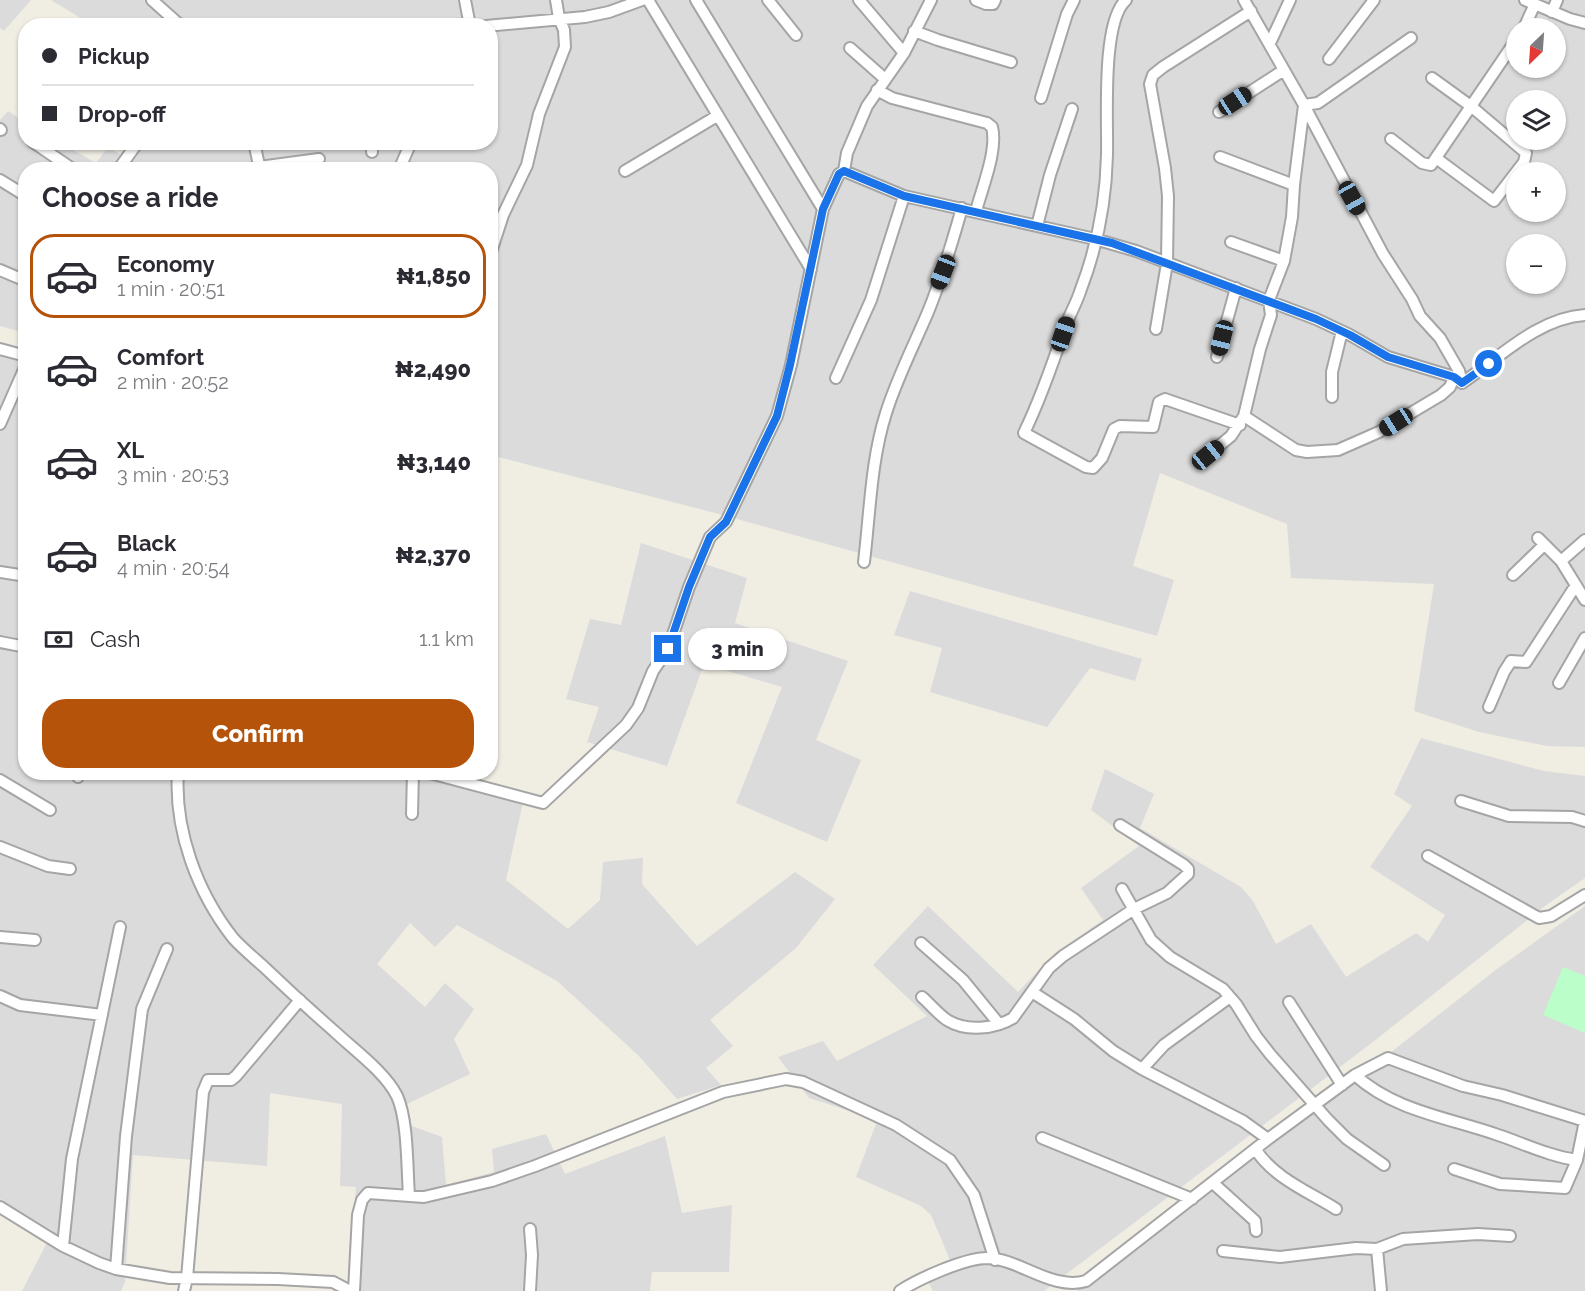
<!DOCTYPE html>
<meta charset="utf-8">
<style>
body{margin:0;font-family:Raleway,sans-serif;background:#f2f2f3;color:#2b2b33;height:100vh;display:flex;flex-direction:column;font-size:22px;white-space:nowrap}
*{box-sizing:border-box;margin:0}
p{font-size:20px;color:#7c7c81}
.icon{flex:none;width:33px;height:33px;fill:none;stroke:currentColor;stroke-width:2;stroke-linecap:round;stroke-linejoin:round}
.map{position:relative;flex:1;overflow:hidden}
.details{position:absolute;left:18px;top:162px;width:480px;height:618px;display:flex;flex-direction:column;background:#fff;border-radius:24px;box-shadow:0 2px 4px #0004}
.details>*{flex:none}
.banner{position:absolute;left:18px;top:18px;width:480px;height:132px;border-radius:24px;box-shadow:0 2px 4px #0004;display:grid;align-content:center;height:132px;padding:0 24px;background:#fff}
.needle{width:39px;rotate:205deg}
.tools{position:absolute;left:1506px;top:18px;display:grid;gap:12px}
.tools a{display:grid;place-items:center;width:60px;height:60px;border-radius:50%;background:#fff;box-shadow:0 2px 4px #0004;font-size:30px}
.end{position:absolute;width:27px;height:27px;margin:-14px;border:8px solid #1a73e8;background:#fff;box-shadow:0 0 0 3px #fff}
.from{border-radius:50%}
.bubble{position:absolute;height:42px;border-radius:21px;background:#fff;box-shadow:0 2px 4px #0004;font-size:20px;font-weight:800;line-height:42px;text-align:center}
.car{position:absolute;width:18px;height:36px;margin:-18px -9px;border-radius:8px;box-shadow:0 0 4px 2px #0007;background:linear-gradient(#222 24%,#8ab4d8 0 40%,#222 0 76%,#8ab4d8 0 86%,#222 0)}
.banner b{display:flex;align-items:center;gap:21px;height:57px;font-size:22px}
.banner b+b{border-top:2px solid #e1e1e2}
.banner i{width:15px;height:15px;background:#2b2b33}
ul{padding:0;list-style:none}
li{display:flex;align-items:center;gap:18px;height:84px;margin:0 12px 9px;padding:0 12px;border:3px solid transparent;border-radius:24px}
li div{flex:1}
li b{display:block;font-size:22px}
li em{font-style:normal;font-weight:800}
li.active{border-color:#b45309}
li>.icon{width:54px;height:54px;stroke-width:1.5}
h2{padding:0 24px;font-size:27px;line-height:72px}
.pay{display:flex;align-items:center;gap:15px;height:66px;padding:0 24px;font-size:22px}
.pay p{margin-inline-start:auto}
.primary-button{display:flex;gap:12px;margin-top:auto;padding:12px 24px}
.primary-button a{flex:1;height:69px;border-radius:24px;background:#b45309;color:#fff;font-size:24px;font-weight:800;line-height:69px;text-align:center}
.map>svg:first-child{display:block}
.residential{fill:#dcdbdb;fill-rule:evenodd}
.park{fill:#bbfeca}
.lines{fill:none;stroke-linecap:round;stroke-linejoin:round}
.minor-casing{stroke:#a5a5a5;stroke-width:14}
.minor{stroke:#fff;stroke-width:10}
.route{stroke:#1a73e8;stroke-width:8}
</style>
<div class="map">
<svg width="1585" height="1291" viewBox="0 0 1585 1291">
<rect width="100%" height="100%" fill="#f0ede3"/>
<path class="residential" d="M 0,0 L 31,0 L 4,31 L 0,28 Z
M 51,0 L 1585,0 L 1585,747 L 1547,746 L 1479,732 L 1414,711 L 1434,584 L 1291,578 L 1287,524 L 1160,473 L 1133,566 L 1174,580 L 1157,636 L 719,514 L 491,455 L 490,170 L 26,170 L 25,333 L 0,326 L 0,120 L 8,111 L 25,122 L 26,142 L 61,143 L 96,163 L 108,147 L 121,155 L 130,143 L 490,142 L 490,26 L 92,25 ZM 1516,28 L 1556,28 L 1556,68 L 1516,68 ZM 1516,100 L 1556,100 L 1556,140 L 1516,140 ZM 1516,172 L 1556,172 L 1556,212 L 1516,212 ZM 1516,244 L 1556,244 L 1556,284 L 1516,284 Z
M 0,352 L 25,359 L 26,772 L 448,772 L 525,793 L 506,880 L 568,929 L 600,900 L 603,862 L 643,858 L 642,884 L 697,946 L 795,872 L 835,899 L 796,948 L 710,1020 L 733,1046 L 706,1068 L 721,1085 L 677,1099 L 638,1055 L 557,981 L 457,925 L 435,947 L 410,923 L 377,964 L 425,1007 L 445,983 L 474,1009 L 454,1039 L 470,1074 L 407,1104 L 412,1126 L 442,1137 L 446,1185 L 494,1172 L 492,1149 L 546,1134 L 565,1174 L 665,1136 L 682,1213 L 732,1205 L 729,1272 L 652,1272 L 650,1291 L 348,1291 L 356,1187 L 340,1186 L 342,1104 L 270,1093 L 267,1166 L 133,1155 L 125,1282 L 121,1291 L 22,1291 L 53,1231 L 0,1199 Z
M 641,543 L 747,578 L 735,623 L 848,661 L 816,740 L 861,760 L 827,842 L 736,803 L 782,687 L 704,664 L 667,766 L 587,742 L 599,707 L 566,699 L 590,619 L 621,625 Z
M 910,591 L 1142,659 L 1135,681 L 1090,668 L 1047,727 L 930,692 L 942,648 L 894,635 Z
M 1421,738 L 1544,771 L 1585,776 L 1585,878 L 1549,903 L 1369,1045 L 1044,1291 L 933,1291 L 922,1271 L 950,1260 L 931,1215 L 921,1206 L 856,1177 L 876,1124 L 859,1114 L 809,1098 L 778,1057 L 823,1041 L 837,1061 L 927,1016 L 873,965 L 928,906 L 1018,992 L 1055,953 L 1103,920 L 1081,888 L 1139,846 L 1091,810 L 1105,769 L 1154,794 L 1140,828 L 1241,887 L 1253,901 L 1276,944 L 1311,924 L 1346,977 L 1416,933 L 1428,942 L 1445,915 L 1370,867 L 1412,806 L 1394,794 Z
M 1585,906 L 1585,1291 L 1076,1291 L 1288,1133 L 1497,969 Z"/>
<path class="park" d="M 1563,967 L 1585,976 L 1585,1033 L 1543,1015 Z"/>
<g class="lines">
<g class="minor-casing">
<path id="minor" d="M 152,0 L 181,26
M 465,0 L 470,26
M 648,0 L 811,269
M 696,0 L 823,209
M 768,0 L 796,35
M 859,0 L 904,53
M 976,0 L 986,4 L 993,4 L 995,0
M 1126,0 C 1101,22 1108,122 1107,155 C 1106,200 1097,247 1081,289 C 1077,302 1070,314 1065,327 C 1053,363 1041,398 1024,433 L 1086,467 L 1093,468 L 1102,458 L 1114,429 L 1120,426 L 1153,427 L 1159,402 L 1165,399 L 1240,425
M 1244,0 L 1304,105 L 1383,254 L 1412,299 L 1420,316 L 1440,338 L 1459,371 L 1462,383
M 1525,0 L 1570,19 L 1585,23
M 1552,12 L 1557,0
M 486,26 L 585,17 L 609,12 L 642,0
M 1524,28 L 1534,6
M 914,31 L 938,40 L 1011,62
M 1270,43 L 1290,0
M 850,48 L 885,79
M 1329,59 L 1374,0
M 1432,78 L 1472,107 L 1526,153 L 1524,162 L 1494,201 L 1436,158
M 877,90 L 892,98 L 987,123 L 992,127 C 998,150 982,188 976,211
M 1041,98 L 1067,14 L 1074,0
M 1304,105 L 1318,103 L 1411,38
M 1219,112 L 1284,70
M 0,129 L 1,130
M 1391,139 L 1422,163 L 1431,165 L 1516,40
M 33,142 L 74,170
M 254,142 L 260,170
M 372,142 L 372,152
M 1220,157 L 1294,185
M 259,167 L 319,159
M 118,170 L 138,142
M 399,170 L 411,142
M 625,171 L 717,116
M 844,171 L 847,153 L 867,106 L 904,53 L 931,0
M 0,180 L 26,196
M 1037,226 L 1050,175 L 1072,109
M 1231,242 L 1284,261
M 490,255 L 503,215 L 527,165 L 539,114 L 565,47 L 564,30 L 559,18 L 556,0
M 0,270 L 26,281
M 1156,329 L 1167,263 L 1168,196 L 1165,168 L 1150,84 L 1153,75 L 1163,67 L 1251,11
M 0,349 L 26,356
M 1217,357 L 1236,288
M 836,378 L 871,300 L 904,196
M 1462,383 C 1500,357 1538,318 1585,315
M 1332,397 L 1332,372 L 1342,331
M 1244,416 L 1296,450 L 1307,452 L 1338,450 L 1379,432 L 1441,395 L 1450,387 L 1454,377
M 0,424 L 26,365
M 1208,455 L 1231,436 L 1244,416 L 1260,349 L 1271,315 L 1269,300 L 1284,261 L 1292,217 L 1294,185 L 1304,105
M 1538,538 L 1561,561 L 1585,600
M 1561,561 L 1585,540
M 864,562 C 870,512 871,460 886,413 C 897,378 914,345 928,312 C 942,278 952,243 962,208
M 0,572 L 26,576
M 1513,575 L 1544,545
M 0,642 L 26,647
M 1559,683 L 1585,638
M 1489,707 L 1504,672 L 1511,661 L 1526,662 L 1576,585
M 178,772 C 174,830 197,892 233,938 C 242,948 253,957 263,966 C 286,988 310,1010 334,1031 C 353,1049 385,1072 397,1096 C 408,1120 407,1168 409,1196
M 426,772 L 543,803 L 626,725 L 638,708 L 653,671 L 668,649 L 689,587 L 710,537 L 726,522 L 777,416 L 791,365 L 823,209 L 839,174 L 844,171 L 904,196 L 1095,239 L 1136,251 L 1316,319 L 1350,335 L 1388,357 L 1454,377 L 1462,383
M 78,777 L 80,772
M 0,780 L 50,810
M 1461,801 L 1509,816 L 1572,817 L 1585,821
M 412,814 L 413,772
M 0,847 L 48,866 L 70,869
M 1428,856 L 1539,918 L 1551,916 L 1585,895
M 1122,889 L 1151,940 L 1170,957 L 1223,989 L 1236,1004 L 1256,1036 L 1270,1054 L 1328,1120 L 1347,1139 L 1384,1165
M 0,937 L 35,940
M 921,943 L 963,980 L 999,1024
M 1032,992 L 1074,1019 L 1113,1051 L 1142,1069 L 1243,1121 L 1268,1139
M 0,996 L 20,1005 L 102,1015
M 922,997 C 930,1004 938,1014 947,1020 C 966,1032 995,1029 1013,1018 L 1049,968 L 1063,956 L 1134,909 L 1167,893 L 1188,874 L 1188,869 L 1184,865 L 1120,825
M 1289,1002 L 1342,1085
M 1142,1069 L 1164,1045 L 1230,997
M 1355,1075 C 1394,1111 1450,1118 1498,1135 C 1525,1144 1549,1156 1577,1160
M 1042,1138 L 1192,1199
M 1256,1150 C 1274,1178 1309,1192 1336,1209
M 1454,1169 L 1500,1184 L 1565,1188 L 1577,1160 L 1585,1121
M 1213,1183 L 1255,1221 L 1256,1231
M 0,1207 L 63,1246 L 99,1263 L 116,1269 L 170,1278 L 278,1279 L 333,1282 L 350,1291
M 63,1246 L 72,1159 L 120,927
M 1377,1249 L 1381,1291
M 1223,1251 L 1280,1257 L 1356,1248 L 1377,1249 L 1403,1239 L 1478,1234 L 1510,1236
M 116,1269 L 126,1136 L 142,1009 L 167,949
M 184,1291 L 187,1278 L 203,1092 L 208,1080 L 231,1080 L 236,1076 L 300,1000
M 354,1291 L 358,1215 L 362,1200 L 368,1193 L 424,1197 L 492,1181 L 535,1166 L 723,1092 L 786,1079 L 803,1082 L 896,1125 L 950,1160 L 974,1195 L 995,1260
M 530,1291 L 532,1255 L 530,1229
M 900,1291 C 918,1279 965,1258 987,1258 C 1020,1259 1052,1291 1086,1281 L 1268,1139 L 1355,1075 L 1388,1058 L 1463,1086 L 1502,1095 L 1585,1121"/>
</g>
<use href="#minor" class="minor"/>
</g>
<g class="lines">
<path class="route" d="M 668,649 L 689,587 L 710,537 L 726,522 L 777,416 L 790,365 L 823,209 L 839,174 L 844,171 L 904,196 L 1112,243 L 1316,319 L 1350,335 L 1388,357 L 1454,377 L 1462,383 L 1489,364"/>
</g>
</svg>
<div class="tools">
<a><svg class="needle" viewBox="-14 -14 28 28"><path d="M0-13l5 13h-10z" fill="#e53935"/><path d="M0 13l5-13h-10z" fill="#7c7c81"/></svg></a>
<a><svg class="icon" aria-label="layers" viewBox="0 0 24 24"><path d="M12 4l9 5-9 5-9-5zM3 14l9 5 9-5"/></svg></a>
<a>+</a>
<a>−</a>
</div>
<i class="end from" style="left:1489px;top:364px"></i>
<i class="end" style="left:668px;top:649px"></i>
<div class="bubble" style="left:688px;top:628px;width:99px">3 min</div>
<i class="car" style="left:1235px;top:101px;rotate:57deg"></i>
<i class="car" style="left:1352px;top:198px;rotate:151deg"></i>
<i class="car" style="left:943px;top:272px;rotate:201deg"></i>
<i class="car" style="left:1063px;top:334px;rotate:19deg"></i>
<i class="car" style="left:1222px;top:338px;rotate:194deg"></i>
<i class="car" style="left:1396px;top:422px;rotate:238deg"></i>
<i class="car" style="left:1208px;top:455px;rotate:51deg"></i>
<div class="banner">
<b><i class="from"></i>Pickup</b>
<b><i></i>Drop-off</b>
</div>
<section class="details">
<h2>Choose a ride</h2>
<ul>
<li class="active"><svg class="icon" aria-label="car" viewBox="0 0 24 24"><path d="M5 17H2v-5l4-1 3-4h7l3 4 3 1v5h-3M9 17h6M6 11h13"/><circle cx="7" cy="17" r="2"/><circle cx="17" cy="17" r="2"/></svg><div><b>Economy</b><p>1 min · 20:51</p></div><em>₦1,850</em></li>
<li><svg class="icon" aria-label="car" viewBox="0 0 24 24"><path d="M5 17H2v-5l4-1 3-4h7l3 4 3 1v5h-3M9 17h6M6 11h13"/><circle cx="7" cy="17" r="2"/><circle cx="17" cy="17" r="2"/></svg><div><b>Comfort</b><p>2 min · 20:52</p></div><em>₦2,490</em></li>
<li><svg class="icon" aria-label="car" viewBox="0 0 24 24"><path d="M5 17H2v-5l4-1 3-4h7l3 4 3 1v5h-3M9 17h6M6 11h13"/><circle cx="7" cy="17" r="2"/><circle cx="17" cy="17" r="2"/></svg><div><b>XL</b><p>3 min · 20:53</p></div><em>₦3,140</em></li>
<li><svg class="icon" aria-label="car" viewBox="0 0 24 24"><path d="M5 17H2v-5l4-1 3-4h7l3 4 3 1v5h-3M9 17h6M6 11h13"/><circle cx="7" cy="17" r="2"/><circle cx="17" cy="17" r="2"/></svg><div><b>Black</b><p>4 min · 20:54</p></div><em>₦2,370</em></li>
</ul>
<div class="pay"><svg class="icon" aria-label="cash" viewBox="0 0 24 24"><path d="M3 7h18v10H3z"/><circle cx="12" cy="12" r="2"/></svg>Cash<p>1.1 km</p></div>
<div class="primary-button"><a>Confirm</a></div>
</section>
</div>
